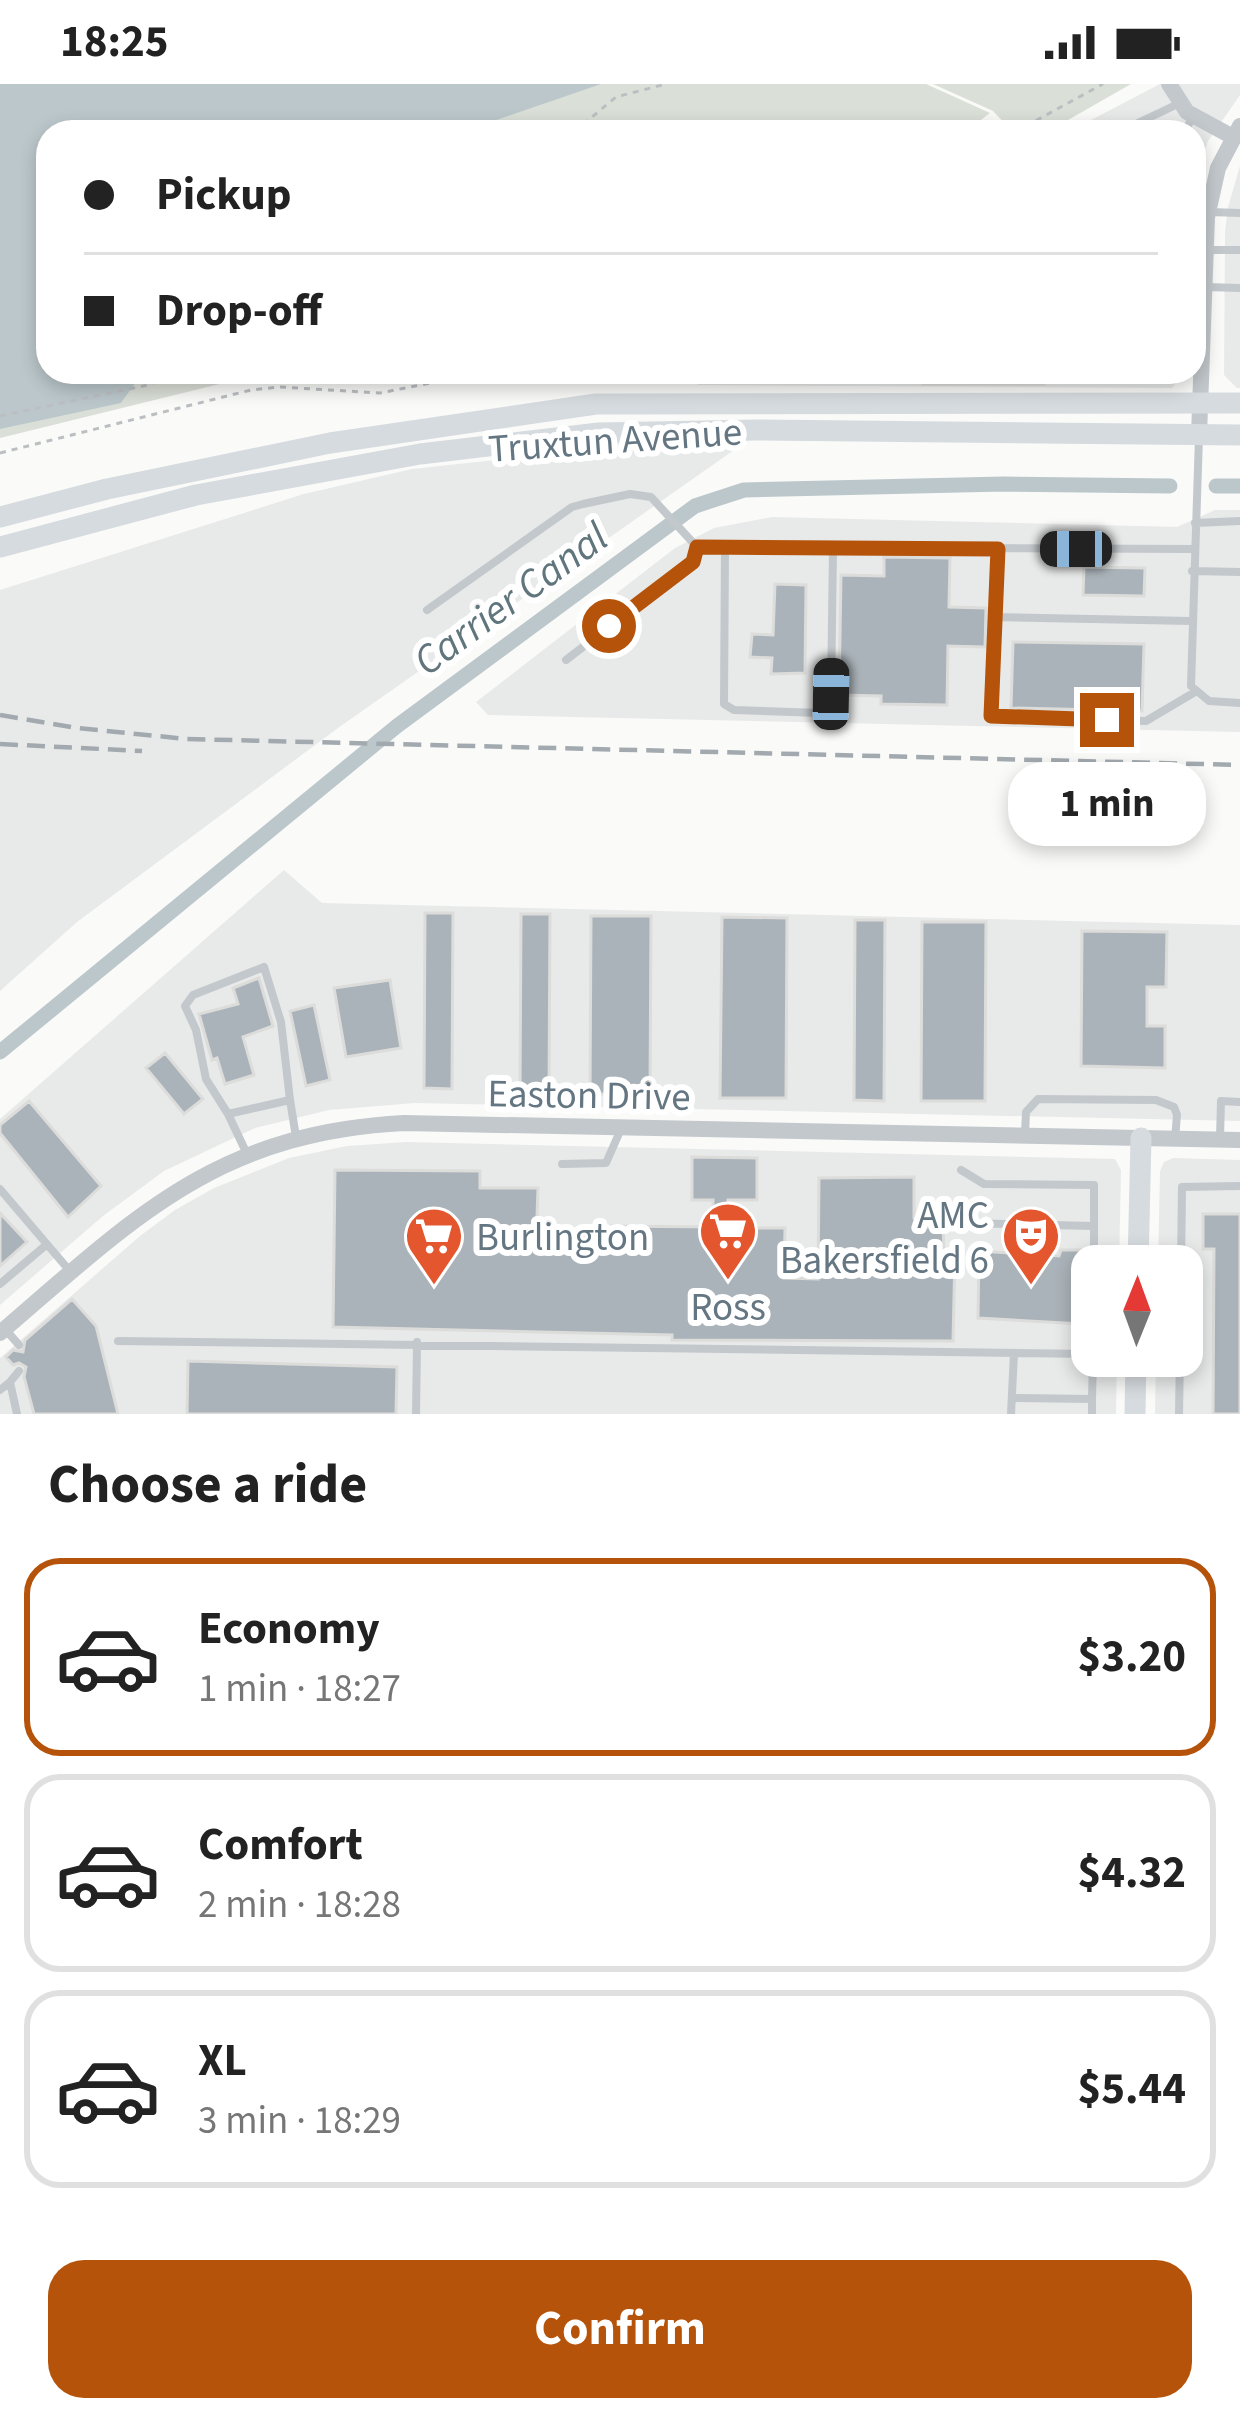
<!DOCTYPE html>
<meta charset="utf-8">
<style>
body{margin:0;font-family:"Source Sans 3",sans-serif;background:#f2f2f2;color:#222;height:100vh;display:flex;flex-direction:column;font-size:45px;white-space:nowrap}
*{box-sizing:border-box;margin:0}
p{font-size:39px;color:#767676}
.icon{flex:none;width:66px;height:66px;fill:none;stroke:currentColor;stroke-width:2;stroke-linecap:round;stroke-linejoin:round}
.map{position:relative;height:1330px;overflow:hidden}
.panel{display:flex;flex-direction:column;background:#fff;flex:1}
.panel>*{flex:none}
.banner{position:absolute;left:36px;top:36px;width:1170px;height:264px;border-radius:36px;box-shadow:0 6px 18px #0003;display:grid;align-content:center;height:264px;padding:0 48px;background:#fff}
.needle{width:78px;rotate:1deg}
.buttons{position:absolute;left:1071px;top:1161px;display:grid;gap:24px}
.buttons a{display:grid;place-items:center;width:132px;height:132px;border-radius:24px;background:#fff;box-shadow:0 6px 18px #0003;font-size:60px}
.end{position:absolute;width:54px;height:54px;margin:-27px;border:15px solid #b45309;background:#fff;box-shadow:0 0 0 6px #fff}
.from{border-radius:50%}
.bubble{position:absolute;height:84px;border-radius:36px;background:#fff;box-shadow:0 6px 18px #0003;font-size:39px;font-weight:700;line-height:84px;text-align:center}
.car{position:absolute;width:36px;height:72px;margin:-36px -18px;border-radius:15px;box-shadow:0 0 9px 3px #0007;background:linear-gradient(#222 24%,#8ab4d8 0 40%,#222 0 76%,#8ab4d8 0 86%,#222 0)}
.banner b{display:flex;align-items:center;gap:42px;height:114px;font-size:45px}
.banner b+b{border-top:3px solid #e0e0e0}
.banner i{width:30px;height:30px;background:#222}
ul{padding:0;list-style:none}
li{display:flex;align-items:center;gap:36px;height:198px;margin:0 24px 18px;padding:0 24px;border:6px solid #e0e0e0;border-radius:36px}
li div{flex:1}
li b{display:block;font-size:45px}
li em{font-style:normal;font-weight:700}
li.on{border-color:#b45309}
li>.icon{width:108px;height:108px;stroke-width:1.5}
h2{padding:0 48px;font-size:54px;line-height:144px}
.cta{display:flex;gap:24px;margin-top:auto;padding:24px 48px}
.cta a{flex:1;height:138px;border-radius:36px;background:#b45309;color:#fff;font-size:48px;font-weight:700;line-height:138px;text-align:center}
.status{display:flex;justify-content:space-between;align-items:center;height:84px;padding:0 60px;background:#fff;direction:ltr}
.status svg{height:33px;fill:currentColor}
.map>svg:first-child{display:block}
.built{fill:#e8e9e9}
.green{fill:#dadfd7}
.water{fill:#bbc7cb}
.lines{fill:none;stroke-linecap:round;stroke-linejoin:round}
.canal{stroke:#bbc7cb;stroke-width:15}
.building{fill:#aab3b9;stroke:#dcdcda;stroke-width:3}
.path{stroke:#bbbfc2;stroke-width:3;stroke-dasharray:6 6;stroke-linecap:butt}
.lane{stroke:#c3c8cc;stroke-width:8}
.street{stroke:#c3c8cc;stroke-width:16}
.secondary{stroke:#d6dbdf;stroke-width:21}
.rail{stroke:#a2aab0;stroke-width:4.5;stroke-dasharray:18 9;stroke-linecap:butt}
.route{stroke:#b45309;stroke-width:15}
.labels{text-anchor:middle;stroke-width:12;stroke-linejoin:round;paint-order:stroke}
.street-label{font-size:39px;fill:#657683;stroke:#fff}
.poi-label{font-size:39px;fill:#657683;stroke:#fff;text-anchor:end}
.water-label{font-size:42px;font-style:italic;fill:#60757c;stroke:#fff}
</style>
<div class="status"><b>18:25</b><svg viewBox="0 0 49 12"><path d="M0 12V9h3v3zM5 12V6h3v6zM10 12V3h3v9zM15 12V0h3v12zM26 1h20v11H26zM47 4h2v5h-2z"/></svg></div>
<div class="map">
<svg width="1240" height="1330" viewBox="0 0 1240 1330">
<rect width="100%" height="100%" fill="#fafaf8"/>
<path class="built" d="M 1160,0 L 1240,0 L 1240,11 L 1208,57 L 1194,96 L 1194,48 L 1068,48 Z
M 1240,82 L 1240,304 L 1237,304 L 1224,291 L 1225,147 L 1228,123 Z
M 717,288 L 1185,288 L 1172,304 L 697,301 Z
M 754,352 L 338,644 L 77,838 L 0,907 L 0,506 L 304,410 L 412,385 L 571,368 L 594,356 Z
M 1215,426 L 1240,426 L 1240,648 L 488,631 L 476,618 L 675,464 L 714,444 L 772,433 L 1177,443 Z
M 284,786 L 322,819 L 1240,841 L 1240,1037 L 415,1019 L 329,1026 L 255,1044 L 164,1087 L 103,1132 L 0,1221 L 0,1035 Z
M 406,1058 L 1115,1075 L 1121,1086 L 1119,1182 L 1092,1182 L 1092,1272 L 1117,1272 L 1116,1330 L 0,1330 L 0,1274 L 140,1152 L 175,1126 L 214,1104 L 289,1074 L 347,1062 Z
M 1173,1074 L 1240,1076 L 1240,1330 L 1155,1330 L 1156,1272 L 1182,1272 L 1182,1182 L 1158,1182 L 1160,1087 L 1164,1078 Z"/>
<path class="green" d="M 0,0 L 926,0 L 990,29 L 965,48 L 48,48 L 48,288 L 413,288 L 374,295 L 240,295 L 0,354 Z
M 933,0 L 1131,0 L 1047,48 L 1013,48 L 993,27 Z"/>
<path class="water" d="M 0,0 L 601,0 L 482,41 L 472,48 L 48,48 L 48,288 L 143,288 L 121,319 L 0,345 Z"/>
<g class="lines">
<path class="canal" d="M 1216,402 L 1240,402
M 0,968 L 397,642 L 695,422 L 744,406 L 1004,400 L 1170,402"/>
</g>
<path class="building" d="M 923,288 L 1044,288 L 1044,300 L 923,300 Z
M 884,473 L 950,474 L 949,523 L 986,524 L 985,563 L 948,562 L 947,621 L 881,620 L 881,612 L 839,611 L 841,491 L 884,492 Z
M 1084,483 L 1145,484 L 1144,512 L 1083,511 Z
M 775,500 L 806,501 L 805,589 L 771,590 L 772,574 L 750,573 L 752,550 L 773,551 Z
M 1013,558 L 1144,560 L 1142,627 L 1011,624 Z
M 425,829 L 453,829 L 452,1005 L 424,1004 Z
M 521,830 L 550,830 L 549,1007 L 520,1007 Z
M 591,832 L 651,832 L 650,1010 L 590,1010 Z
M 722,833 L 787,834 L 786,1014 L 720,1014 Z
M 855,836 L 885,836 L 884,1017 L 854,1016 Z
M 922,838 L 986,838 L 985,1017 L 921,1017 Z
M 1082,847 L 1167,848 L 1166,903 L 1147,903 L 1147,942 L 1165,942 L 1165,984 L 1081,982 Z
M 259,894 L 273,942 L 243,953 L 254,991 L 225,1000 L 217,974 L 212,976 L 199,930 L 238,920 L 233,904 Z
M 390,896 L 401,964 L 346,973 L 334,904 Z
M 314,921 L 330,996 L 306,1002 L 290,927 Z
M 165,969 L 203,1015 L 184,1030 L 146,984 Z
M 29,1017 L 101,1102 L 68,1133 L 0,1049 L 0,1041 Z
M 692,1073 L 757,1074 L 757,1116 L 728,1116 L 728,1144 L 785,1144 L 784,1194 L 818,1195 L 819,1094 L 914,1093 L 914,1134 L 929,1133 L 927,1143 L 943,1143 L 944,1169 L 955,1169 L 953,1257 L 672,1256 L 672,1251 L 333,1243 L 335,1086 L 480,1087 L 480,1104 L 538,1104 L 536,1162 L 606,1164 L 606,1142 L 713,1143 L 713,1116 L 692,1116 Z
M 0,1129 L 27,1158 L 0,1182 Z
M 1203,1130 L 1240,1130 L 1240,1330 L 1213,1330 L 1214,1165 L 1203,1165 Z
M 1061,1166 L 1083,1166 L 1082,1240 L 978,1234 L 979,1167 L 1059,1172 Z
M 72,1215 L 96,1242 L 118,1330 L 34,1330 L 24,1293 L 26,1283 L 19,1279 L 13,1281 L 6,1273 L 13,1266 L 23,1268 L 25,1256 Z
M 188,1277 L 397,1283 L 396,1330 L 187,1330 Z"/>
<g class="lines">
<path class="path" d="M 574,48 L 616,13 L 666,0
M 1015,48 L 1103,0
M 0,332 L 148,301 L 179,288
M 0,369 L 251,306 L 280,303 L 380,309 L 486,288"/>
<path class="lane" d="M 1119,48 L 1180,19
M 1184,48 L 1193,33
M 1209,128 L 1240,129
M 1207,166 L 1240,166
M 1206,203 L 1240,204
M 1199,352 L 1191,602 L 1209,617 L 1240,619
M 1195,439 L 1240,437
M 725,463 L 724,620 L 734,626 L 820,629 L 830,619 L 831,610 L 833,464
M 998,465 L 995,533 L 1191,537
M 1192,487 L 1240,488
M 427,526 L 572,423 L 583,420 L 630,410 L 651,413 L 697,463 L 1193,465
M 995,533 L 991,632 L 1146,637 L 1195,608
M 566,576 L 693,478 L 697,463
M 228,1030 L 206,995 L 196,946 L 185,922 L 193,911 L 264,883 L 281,938 L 290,1016
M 1025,1050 L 1026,1028 L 1038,1015 L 1156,1016 L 1174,1023 L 1177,1031 L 1175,1055
M 1220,1054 L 1221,1017 L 1240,1018
M 247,1070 L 228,1030 L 290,1016 L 296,1053
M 562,1080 L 606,1079 L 621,1045
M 961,1086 L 984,1100 L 1094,1101 L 1094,1182
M 0,1105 L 69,1186
M 961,1139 L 1094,1142
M 1181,1182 L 1182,1103 L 1240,1102
M 0,1200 L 46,1161
M 5,1245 L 19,1261
M 118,1257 L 1092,1270
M 10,1298 L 19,1287
M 0,1306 L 10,1298 L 17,1330
M 1012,1314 L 1092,1315 L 1093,1272
M 1092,1315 L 1092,1330
M 416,1330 L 417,1258
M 1011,1330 L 1014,1269
M 1179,1330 L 1180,1272"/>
<path class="street" d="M 1169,0 L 1187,28 L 1233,53
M 1199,351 L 1207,133 L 1218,84 L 1240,42
M 0,1249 C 134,1134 216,1049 404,1039 L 1240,1056"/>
<path class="secondary" d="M 0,433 L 107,405 L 330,359 L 596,320 L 1240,319
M 0,463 L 196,411 L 420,370 L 599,349 L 755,346 L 1240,351
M 1138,1182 L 1141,1054
M 1135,1330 L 1136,1272"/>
<path class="rail" d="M 0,631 L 77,644 L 187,655 L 1240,681
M 0,660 L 142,667"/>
</g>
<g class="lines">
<path class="route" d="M 609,542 L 693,478 L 697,463 L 998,465 L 991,632 L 1107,636"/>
</g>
<defs>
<g id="supermarket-pin" transform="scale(3)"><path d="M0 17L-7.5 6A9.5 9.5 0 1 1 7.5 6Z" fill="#e4572e" stroke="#fff"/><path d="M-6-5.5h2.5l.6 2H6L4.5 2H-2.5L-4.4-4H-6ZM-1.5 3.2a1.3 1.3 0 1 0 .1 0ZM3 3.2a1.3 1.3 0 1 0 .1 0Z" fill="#fff"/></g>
<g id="theatre-pin" transform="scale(3)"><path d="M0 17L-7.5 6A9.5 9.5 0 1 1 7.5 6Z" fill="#e4572e" stroke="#fff"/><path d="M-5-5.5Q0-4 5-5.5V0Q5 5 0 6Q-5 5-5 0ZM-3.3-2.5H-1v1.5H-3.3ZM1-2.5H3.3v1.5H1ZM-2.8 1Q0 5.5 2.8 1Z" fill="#fff"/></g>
</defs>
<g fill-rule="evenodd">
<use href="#supermarket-pin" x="728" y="1147"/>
<use href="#supermarket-pin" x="434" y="1152"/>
<use href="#theatre-pin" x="1031" y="1152"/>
</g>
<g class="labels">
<g class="street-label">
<text transform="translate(615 355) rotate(-4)" y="14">Truxtun Avenue</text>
<text transform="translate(589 1010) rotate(1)" y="14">Easton Drive</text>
</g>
<g class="poi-label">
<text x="989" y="1144">AMC<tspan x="989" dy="45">Bakersfield 6</tspan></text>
<text x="476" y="1166" text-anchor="start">Burlington</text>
<text x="728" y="1236" text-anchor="middle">Ross</text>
</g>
<g class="water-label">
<text transform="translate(510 514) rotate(-36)" y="15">Carrier Canal</text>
</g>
</g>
</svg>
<div class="buttons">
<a><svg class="needle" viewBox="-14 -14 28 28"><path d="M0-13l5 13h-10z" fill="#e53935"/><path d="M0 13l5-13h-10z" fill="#767676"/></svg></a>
</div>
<i class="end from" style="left:609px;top:542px"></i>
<i class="end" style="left:1107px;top:636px"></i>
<div class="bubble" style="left:1008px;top:678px;width:198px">1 min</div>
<i class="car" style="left:1076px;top:465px;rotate:270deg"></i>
<i class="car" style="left:831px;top:610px;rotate:1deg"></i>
<div class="banner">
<b><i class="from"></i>Pickup</b>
<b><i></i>Drop-off</b>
</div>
</div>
<section class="panel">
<h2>Choose a ride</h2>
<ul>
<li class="on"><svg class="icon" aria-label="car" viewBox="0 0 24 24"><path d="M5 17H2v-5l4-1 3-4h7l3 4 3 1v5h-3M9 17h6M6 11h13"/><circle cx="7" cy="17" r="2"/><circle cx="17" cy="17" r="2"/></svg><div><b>Economy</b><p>1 min · 18:27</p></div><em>$3.20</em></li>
<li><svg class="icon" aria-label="car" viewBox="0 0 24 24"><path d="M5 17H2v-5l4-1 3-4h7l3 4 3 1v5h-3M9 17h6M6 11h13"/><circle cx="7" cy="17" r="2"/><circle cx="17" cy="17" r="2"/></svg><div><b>Comfort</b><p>2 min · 18:28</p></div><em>$4.32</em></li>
<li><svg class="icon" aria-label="car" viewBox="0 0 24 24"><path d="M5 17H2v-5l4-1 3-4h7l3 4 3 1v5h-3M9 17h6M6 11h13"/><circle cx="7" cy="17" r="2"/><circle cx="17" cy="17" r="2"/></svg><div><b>XL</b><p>3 min · 18:29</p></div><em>$5.44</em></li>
</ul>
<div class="cta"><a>Confirm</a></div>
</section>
